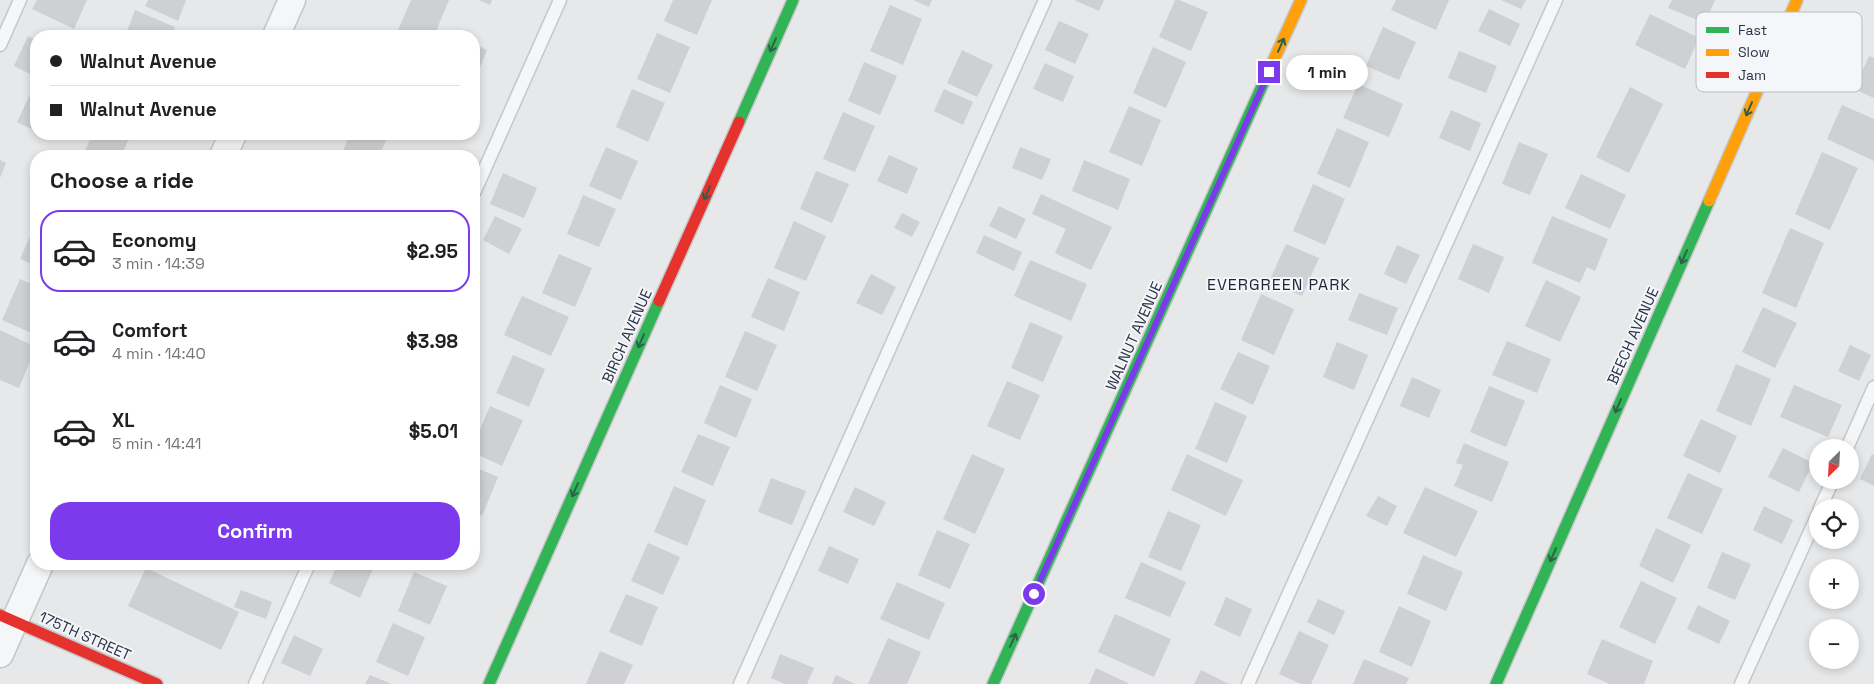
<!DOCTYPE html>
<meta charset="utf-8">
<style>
body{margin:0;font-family:"Space Grotesk",sans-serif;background:#f6f6f6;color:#202124;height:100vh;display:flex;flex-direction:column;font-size:19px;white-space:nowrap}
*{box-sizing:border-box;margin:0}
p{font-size:16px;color:#757577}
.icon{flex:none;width:28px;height:28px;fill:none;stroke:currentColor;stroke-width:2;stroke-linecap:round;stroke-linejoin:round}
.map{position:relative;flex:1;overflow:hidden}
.details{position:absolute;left:30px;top:150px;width:450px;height:420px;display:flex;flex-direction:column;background:#fff;border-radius:20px;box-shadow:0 2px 8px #0003}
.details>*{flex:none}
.hud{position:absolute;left:30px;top:30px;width:450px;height:110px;border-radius:20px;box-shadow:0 2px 8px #0003;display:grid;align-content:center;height:110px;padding:0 20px;background:#fff}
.needle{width:32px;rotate:204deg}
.buttons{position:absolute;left:1809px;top:439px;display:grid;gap:10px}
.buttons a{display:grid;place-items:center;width:50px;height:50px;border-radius:50%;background:#fff;box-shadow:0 2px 8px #0003;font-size:25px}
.end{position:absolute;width:22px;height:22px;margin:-11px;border:6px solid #7c3aed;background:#fff;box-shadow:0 0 0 2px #fff}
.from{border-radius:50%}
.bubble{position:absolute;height:35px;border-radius:18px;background:#fff;box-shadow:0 2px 8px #0003;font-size:16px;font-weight:700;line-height:35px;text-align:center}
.hud b{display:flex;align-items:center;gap:18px;height:48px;font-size:19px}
.hud b+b{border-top:1px solid #e0e0e0}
.hud i{width:12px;height:12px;background:#202124}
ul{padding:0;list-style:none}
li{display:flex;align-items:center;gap:15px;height:82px;margin:0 10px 8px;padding:0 10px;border:2px solid transparent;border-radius:20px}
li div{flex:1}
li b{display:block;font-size:19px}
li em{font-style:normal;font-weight:700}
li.active{border-color:#7c3aed}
li>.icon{width:45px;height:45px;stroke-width:1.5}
h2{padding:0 20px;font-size:22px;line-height:60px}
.button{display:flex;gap:10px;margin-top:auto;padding:10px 20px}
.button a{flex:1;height:58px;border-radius:20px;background:#7c3aed;color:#fff;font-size:20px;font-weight:700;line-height:58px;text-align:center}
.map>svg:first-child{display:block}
.building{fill:#ced0d3}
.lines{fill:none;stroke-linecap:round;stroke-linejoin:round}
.lane-casing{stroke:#c4c6c8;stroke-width:15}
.street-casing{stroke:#c4c6c8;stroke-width:29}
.fast-casing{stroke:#c4c6c8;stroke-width:14}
.slow-casing{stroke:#c4c6c8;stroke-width:14}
.jam-casing{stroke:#c4c6c8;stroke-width:14}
.lane{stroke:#f5f6f7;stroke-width:12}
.street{stroke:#f5f6f7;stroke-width:26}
.fast{stroke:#30b455;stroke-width:11}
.slow{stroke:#ff9f0a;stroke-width:11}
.jam{stroke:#e5322d;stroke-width:11}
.oneway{stroke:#2d614b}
.route{stroke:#7c3aed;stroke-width:6}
.labels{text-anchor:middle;stroke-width:4;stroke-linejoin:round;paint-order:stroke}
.street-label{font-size:15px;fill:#2b3445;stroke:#f4f6f9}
.neighbourhood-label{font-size:16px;letter-spacing:1px;fill:#1d2536;stroke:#f4f6f9}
.key{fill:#f4f6f9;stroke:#b8bcc3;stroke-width:1}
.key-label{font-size:14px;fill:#2b3445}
</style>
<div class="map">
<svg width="1874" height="684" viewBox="0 0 1874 684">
<rect width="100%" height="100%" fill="#e6e8ea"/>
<path class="building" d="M 37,0 L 87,0 L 74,29 L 32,9 Z
M 148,0 L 186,0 L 178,21 L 145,6 Z
M 411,0 L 449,0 L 434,36 L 411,36 L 398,30 Z
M 479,0 L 492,0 L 490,5 Z
M 673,0 L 712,0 L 697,35 L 664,21 Z
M 913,0 L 932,0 L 929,7 Z
M 1074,0 L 1104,0 L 1099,11 Z
M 1175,0 L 1179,0 L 1208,12 L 1191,51 L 1159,37 Z
M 1396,0 L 1449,0 L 1436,30 L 1391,10 Z
M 1501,0 L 1526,0 L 1521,9 Z
M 1672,0 L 1715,0 L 1705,23 L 1668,8 Z
M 890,5 L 922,19 L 903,65 L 870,51 Z
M 1489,9 L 1520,24 L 1510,46 L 1478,31 Z
M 135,10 L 175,27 L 171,36 L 125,36 Z
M 1650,14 L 1699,38 L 1685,69 L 1635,45 Z
M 1059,21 L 1089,34 L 1075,64 L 1045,50 Z
M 1383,27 L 1416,42 L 1399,80 L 1366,66 Z
M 657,33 L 690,47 L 670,93 L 637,79 Z
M 28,36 L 36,40 L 36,77 L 14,66 Z
M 474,44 L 487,50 L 476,77 L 474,77 Z
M 1153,47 L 1186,62 L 1166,108 L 1133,93 Z
M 962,50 L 993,65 L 977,97 L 947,83 Z
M 1459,51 L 1497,66 L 1486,93 L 1448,78 Z
M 1869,56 L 1874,58 L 1874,98 L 1854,89 Z
M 864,62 L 897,76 L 880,115 L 848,101 Z
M 1045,63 L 1074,76 L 1063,102 L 1033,89 Z
M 1358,84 L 1403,104 L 1389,137 L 1343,118 Z
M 34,86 L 36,87 L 36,131 L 17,122 Z
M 1630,87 L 1663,104 L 1629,173 L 1596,157 Z
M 632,89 L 665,103 L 648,142 L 616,127 Z
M 944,89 L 973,102 L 963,125 L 934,111 Z
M 1842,105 L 1874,119 L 1874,161 L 1827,139 Z
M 1129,106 L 1161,120 L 1142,166 L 1109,152 Z
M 1451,110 L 1481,123 L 1470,151 L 1439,138 Z
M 843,112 L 875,126 L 855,172 L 823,159 Z
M 1337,128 L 1369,142 L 1350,188 L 1317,174 Z
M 92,134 L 131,134 L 121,156 L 83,156 Z
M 350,134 L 389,134 L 379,156 L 351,156 L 342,153 Z
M 1519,142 L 1548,154 L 1530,195 L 1502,184 Z
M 606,147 L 638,161 L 621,200 L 589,186 Z
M 1020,147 L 1051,159 L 1042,180 L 1012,168 Z
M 1822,152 L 1858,168 L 1830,230 L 1795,214 Z
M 889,155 L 918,168 L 907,194 L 877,181 Z
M 0,160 L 6,163 L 0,178 Z
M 1084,160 L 1130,179 L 1118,210 L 1072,191 Z
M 816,171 L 849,184 L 832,223 L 800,209 Z
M 503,173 L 537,188 L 524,218 L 490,204 Z
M 1581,174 L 1626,195 L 1610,229 L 1565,208 Z
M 1313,184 L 1345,199 L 1325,245 L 1293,231 Z
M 1041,194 L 1112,227 L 1091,270 L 1055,253 L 1066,229 L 1032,214 Z
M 583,195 L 616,209 L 599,247 L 567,234 Z
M 999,206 L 1026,219 L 1016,239 L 989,226 Z
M 902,213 L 920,222 L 912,237 L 894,228 Z
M 495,216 L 522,229 L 509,254 L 483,240 Z
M 1552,216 L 1608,239 L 1595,271 L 1587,267 L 1580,283 L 1532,263 Z
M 794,221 L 826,236 L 806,281 L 774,268 Z
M 36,223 L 36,266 L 20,259 Z
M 1790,228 L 1824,243 L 1796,308 L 1762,293 Z
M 984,235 L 1022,252 L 1014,271 L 976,253 Z
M 1286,244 L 1319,258 L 1302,296 L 1269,282 Z
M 1473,244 L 1504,257 L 1489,293 L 1458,279 Z
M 1397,245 L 1420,255 L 1406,284 L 1384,274 Z
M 559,254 L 592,268 L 575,307 L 542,293 Z
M 1030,260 L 1087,284 L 1071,321 L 1014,296 Z
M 871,274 L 896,287 L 882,315 L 856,303 Z
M 768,278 L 800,292 L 784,331 L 751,317 Z
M 20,279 L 36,286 L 36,335 L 2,320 Z
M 1546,280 L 1581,297 L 1560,342 L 1525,326 Z
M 1359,293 L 1398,308 L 1387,335 L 1348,320 Z
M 1261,294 L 1294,309 L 1274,355 L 1241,340 Z
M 522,296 L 569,317 L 551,356 L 504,335 Z
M 1763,307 L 1797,323 L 1775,368 L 1742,352 Z
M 1030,322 L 1063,336 L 1043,382 L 1011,368 Z
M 0,330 L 36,347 L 19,388 L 0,380 Z
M 745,331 L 777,345 L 757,391 L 725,377 Z
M 1507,341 L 1551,359 L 1537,393 L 1492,375 Z
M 1337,342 L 1368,355 L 1354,390 L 1323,377 Z
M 1850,345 L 1871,355 L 1859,381 L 1838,371 Z
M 1238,352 L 1270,366 L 1253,405 L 1220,389 Z
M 513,355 L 545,369 L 529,407 L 496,393 Z
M 1736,364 L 1771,379 L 1751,426 L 1716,411 Z
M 1412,377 L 1441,390 L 1429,418 L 1400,406 Z
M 1007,381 L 1040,395 L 1020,440 L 987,426 Z
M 720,385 L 752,399 L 736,438 L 704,423 Z
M 1794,385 L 1842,405 L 1828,437 L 1780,417 Z
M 1489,386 L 1525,401 L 1506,447 L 1470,432 Z
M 1215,402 L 1247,416 L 1227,463 L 1195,449 Z
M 490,406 L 523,420 L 502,466 L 474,453 L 474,444 Z
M 1701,419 L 1737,436 L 1720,473 L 1683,456 Z
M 698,434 L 730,447 L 713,486 L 681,472 Z
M 1464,443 L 1509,462 L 1492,502 L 1454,486 L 1463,465 L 1456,463 Z
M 1783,448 L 1813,463 L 1799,492 L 1768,477 Z
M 972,454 L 1005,469 L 975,534 L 943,519 Z
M 1187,454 L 1243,480 L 1226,516 L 1171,490 Z
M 1872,454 L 1874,455 L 1874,486 L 1860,479 Z
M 474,467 L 498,477 L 482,516 L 474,512 Z
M 1688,473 L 1723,489 L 1702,534 L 1667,518 Z
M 771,478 L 806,491 L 792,525 L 758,512 Z
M 674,486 L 706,500 L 687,546 L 654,532 Z
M 855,487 L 886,502 L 874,526 L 843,512 Z
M 1425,487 L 1478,511 L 1456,557 L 1403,533 Z
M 1378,496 L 1397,506 L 1387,526 L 1366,516 Z
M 1764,506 L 1793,520 L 1782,544 L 1753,530 Z
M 1168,511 L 1201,525 L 1181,571 L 1148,557 Z
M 1656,528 L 1691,545 L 1673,583 L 1639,566 Z
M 937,530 L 970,544 L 950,589 L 918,575 Z
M 648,543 L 680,557 L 663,595 L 631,581 Z
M 829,546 L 859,559 L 848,584 L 818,571 Z
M 1722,552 L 1751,564 L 1735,600 L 1707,588 Z
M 1423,555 L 1463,572 L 1446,611 L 1407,594 Z
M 1141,562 L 1186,582 L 1170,617 L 1125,598 Z
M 338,564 L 375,564 L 360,598 L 329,583 Z
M 146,568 L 239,612 L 221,650 L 128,606 Z
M 414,572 L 447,586 L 430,625 L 398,611 Z
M 1641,581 L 1677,598 L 1655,644 L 1619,627 Z
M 897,582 L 945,603 L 929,640 L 880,619 Z
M 241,590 L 272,602 L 266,619 L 234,607 Z
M 626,594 L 658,607 L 642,646 L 609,632 Z
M 1226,597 L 1252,609 L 1240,637 L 1214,625 Z
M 1318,599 L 1345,611 L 1334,635 L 1307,622 Z
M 1698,605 L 1730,621 L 1719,644 L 1687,629 Z
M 1399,606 L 1431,621 L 1412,667 L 1379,652 Z
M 1115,614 L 1171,639 L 1154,677 L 1098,652 Z
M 393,623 L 425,637 L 408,676 L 376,662 Z
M 1299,631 L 1329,645 L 1311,684 L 1301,684 L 1279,674 Z
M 294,635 L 323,649 L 310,676 L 281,663 Z
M 888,638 L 921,652 L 907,684 L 868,684 Z
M 1602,639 L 1653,661 L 1644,684 L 1610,684 L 1587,674 Z
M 600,651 L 633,665 L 624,684 L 586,684 Z
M 780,654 L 814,668 L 807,684 L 785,684 L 771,678 Z
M 1364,659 L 1409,678 L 1406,684 L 1353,684 Z
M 1096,668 L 1128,683 L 1128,684 L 1089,684 Z
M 1201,670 L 1229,684 L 1194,684 Z
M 370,675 L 392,684 L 365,684 Z
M 836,675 L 855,684 L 832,684 Z"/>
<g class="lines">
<g class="lane-casing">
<path id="lane" d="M 0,45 L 20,0
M 474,193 L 560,0
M 1847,448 L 1874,387
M 1820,508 L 1833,480
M 255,684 L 309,564
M 740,684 L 1045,0
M 1248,684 L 1556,0
M 1741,684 L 1818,514"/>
</g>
<g class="street-casing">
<path id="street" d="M 276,36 L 292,0
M 223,156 L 233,134
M 0,654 L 40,564"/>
</g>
<g class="fast-casing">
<path id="fast" d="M 739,122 L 793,0
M 489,684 L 659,301
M 993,684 L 1271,66
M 1496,684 L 1709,201"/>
</g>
<g class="slow-casing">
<path id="slow" d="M 1271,66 L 1301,0
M 1709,201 L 1797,0"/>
</g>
<g class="jam-casing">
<path id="jam" d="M 659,301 L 739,122
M 0,615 L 157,684"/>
</g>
<use href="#lane" class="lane"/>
<use href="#street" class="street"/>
<use href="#fast" class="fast"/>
<use href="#slow" class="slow"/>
<use href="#jam" class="jam"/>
</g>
<defs><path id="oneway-shaft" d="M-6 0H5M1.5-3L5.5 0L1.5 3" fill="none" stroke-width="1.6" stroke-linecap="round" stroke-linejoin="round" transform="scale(1.25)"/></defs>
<g class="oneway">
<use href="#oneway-shaft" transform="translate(773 45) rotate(114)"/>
<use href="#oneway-shaft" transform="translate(1281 45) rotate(-66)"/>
<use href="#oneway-shaft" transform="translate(1749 109) rotate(114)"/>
<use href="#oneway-shaft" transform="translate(707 193) rotate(114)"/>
<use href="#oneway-shaft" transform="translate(1684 257) rotate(114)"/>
<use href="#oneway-shaft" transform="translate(641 341) rotate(114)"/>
<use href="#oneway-shaft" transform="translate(1618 406) rotate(114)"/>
<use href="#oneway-shaft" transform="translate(575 490) rotate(114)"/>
<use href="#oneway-shaft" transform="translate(1553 555) rotate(114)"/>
<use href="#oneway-shaft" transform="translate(1013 640) rotate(-66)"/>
</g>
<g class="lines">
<path class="route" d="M 1034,594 L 1269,72"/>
</g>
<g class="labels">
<g class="street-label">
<text transform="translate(627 336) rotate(-66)" y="5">BIRCH AVENUE</text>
<text transform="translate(1134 336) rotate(-66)" y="5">WALNUT AVENUE</text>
<text transform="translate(1633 336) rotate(-66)" y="5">BEECH AVENUE</text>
<text transform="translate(85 636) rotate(24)" y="5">175TH STREET</text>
</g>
<g class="neighbourhood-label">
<text x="1279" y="290">EVERGREEN PARK</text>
</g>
</g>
<rect x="1696" y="12" width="166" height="80" rx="8" class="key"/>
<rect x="1706" y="27" width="23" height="6" fill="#30b455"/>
<rect x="1706" y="49" width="23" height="7" fill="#ff9f0a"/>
<rect x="1706" y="72" width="23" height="6" fill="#e5322d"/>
<g class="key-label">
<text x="1738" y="35">Fast</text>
<text x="1738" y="57">Slow</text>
<text x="1738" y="80">Jam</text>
</g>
</svg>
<div class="buttons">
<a><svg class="needle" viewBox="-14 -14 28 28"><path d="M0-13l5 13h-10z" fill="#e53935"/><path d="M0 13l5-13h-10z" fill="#757577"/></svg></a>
<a><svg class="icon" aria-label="locate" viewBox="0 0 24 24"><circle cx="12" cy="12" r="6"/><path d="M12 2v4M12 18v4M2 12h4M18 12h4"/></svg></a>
<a>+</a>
<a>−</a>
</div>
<i class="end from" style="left:1034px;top:594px"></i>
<i class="end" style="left:1269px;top:72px"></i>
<div class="bubble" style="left:1286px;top:55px;width:82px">1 min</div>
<div class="hud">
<b><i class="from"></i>Walnut Avenue</b>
<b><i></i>Walnut Avenue</b>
</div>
<section class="details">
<h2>Choose a ride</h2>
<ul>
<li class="active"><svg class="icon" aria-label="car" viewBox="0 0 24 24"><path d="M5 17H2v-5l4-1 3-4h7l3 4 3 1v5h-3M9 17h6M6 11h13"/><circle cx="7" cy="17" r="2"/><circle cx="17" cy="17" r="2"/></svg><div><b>Economy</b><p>3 min · 14:39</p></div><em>$2.95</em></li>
<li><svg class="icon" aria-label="car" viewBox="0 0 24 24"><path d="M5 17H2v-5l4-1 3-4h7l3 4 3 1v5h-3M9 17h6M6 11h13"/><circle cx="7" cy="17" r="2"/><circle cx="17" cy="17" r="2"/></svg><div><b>Comfort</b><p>4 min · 14:40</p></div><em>$3.98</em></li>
<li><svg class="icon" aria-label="car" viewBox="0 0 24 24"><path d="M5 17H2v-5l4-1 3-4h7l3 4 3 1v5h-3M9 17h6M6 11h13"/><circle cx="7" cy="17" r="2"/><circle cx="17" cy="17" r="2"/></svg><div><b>XL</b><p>5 min · 14:41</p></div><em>$5.01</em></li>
</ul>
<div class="button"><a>Confirm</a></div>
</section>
</div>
